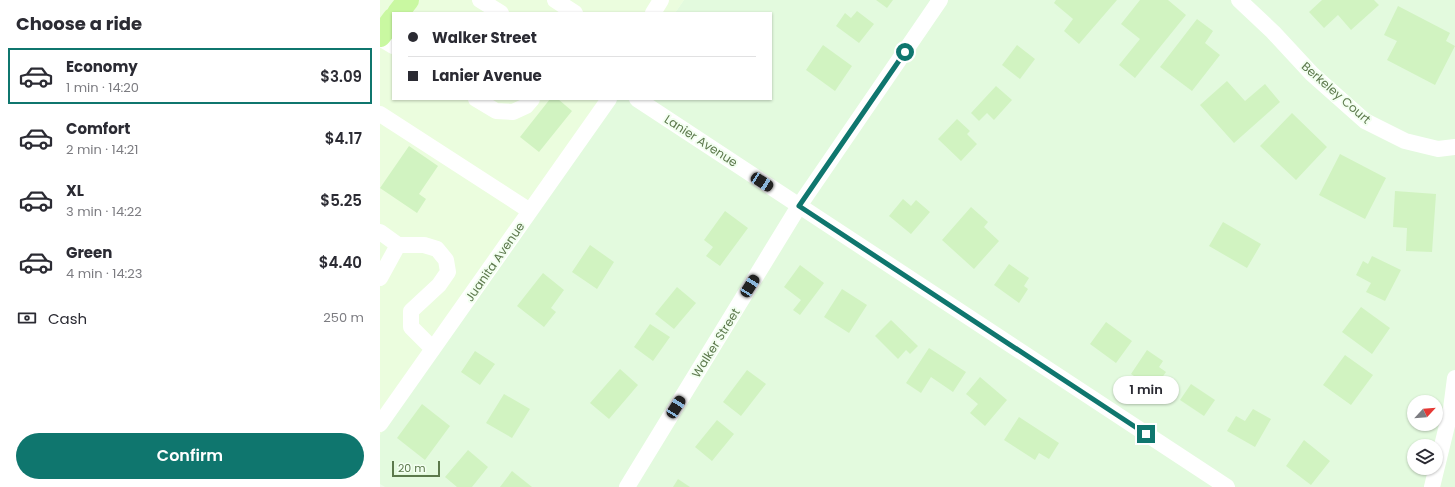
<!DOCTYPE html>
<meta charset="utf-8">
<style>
body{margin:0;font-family:Poppins,sans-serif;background:#f2f2f3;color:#2b2b33;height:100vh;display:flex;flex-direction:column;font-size:15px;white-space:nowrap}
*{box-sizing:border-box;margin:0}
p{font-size:13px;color:#7c7c81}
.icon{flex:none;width:22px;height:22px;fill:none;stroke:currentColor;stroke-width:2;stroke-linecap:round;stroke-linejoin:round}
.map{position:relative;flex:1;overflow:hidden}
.drawer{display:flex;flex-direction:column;background:#fff;width:380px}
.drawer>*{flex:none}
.top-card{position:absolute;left:12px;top:12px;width:380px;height:88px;border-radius:0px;box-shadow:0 1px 3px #0004;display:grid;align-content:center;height:88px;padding:0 16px;background:#fff}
.needle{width:26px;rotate:64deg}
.controls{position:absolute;left:1027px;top:395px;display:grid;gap:8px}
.controls a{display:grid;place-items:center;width:36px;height:36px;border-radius:50%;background:#fff;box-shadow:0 1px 3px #0004;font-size:20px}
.scale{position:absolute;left:12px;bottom:10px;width:48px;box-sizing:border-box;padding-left:4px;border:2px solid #5c794c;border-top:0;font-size:11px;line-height:14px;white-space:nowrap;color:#5c794c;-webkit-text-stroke:3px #f3fff1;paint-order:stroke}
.end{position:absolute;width:18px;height:18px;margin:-9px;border:5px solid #0f766e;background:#fff;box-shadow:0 0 0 2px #fff}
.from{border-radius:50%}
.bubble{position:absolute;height:28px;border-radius:14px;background:#fff;box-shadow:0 1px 3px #0004;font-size:13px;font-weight:600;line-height:28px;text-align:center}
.car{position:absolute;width:12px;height:24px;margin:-12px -6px;border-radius:5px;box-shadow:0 0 3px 1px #0007;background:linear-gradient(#222 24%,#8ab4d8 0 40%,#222 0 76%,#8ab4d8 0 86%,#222 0)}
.top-card b{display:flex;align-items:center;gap:14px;height:38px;font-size:15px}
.top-card b+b{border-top:1px solid #e1e1e2}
.top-card i{width:10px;height:10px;background:#2b2b33}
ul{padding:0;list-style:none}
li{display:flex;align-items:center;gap:12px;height:56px;margin:0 8px 6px;padding:0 8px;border:2px solid transparent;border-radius:0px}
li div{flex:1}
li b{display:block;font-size:15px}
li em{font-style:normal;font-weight:600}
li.selected{border-color:#0f766e}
li>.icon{width:36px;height:36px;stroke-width:1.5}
h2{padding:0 16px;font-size:18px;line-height:48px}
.pay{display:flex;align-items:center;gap:10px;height:44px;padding:0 16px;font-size:15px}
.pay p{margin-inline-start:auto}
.primary-button{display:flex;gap:8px;margin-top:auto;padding:8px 16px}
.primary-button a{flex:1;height:46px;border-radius:24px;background:#0f766e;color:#fff;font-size:16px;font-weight:600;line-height:46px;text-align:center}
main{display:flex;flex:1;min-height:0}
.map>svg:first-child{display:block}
.residential{fill:#e3fade;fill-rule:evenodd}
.commercial{fill:#ebfdde}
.building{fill:#d1f3c1}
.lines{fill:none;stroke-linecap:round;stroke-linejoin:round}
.minor{stroke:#fff;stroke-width:16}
.highway{stroke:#c9f8a1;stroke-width:22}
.route{stroke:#0f766e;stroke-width:5}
.labels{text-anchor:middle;stroke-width:4;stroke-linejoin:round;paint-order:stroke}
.street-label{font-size:12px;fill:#5c794c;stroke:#f3fff1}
</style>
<main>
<section class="drawer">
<h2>Choose a ride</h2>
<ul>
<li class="selected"><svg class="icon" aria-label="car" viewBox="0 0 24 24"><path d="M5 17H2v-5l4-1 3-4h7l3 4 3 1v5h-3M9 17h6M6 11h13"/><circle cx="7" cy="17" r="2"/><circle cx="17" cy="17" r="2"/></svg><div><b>Economy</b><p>1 min · 14:20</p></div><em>$3.09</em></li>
<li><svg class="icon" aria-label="car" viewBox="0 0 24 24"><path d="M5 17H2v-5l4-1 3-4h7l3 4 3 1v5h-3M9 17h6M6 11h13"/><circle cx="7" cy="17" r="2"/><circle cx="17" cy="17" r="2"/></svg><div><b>Comfort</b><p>2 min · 14:21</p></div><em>$4.17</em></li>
<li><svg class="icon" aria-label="car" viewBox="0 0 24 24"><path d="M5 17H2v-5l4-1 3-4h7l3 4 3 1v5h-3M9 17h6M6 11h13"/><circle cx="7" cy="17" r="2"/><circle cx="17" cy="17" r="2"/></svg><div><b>XL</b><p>3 min · 14:22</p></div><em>$5.25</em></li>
<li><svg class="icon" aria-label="car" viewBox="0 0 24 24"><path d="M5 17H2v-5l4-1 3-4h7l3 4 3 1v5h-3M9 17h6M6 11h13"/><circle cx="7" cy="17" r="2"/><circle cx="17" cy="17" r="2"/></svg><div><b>Green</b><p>4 min · 14:23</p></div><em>$4.40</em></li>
</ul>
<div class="pay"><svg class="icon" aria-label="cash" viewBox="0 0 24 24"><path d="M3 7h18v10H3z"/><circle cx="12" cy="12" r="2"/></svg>Cash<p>250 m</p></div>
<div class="primary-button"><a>Confirm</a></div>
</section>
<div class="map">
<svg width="1075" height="487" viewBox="0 0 1075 487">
<rect width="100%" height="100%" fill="#ecfdea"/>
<path class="residential" d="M 304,0 L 1075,0 L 1075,487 L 5,487 L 0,484 L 0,435 L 235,99 L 391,99 L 391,13 L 295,13 ZM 1034,402 L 1056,402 L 1056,424 L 1034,424 ZM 1034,446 L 1056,446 L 1056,468 L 1034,468 Z"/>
<path class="commercial" d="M 0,0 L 304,0 L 295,13 L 13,13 L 13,99 L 235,99 L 0,435 Z"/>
<path class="building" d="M 496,0 L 513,0 L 507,8 Z
M 676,0 L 737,0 L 699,44 L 684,31 L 693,19 L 674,3 Z
M 760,0 L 788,0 L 806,15 L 755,78 L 739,65 L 760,39 L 741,24 Z
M 942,0 L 994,0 L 999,5 L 971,30 L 958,15 L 944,28 L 929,12 Z
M 1018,6 L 1070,33 L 1066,41 L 1075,46 L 1055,85 L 1007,60 L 1017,41 L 1004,35 Z
M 477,11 L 494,24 L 479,43 L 456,26 L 465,13 L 471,18 Z
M 817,19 L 833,31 L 825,43 L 840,55 L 812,91 L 780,67 Z
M 443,45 L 472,66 L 455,91 L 426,70 Z
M 637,45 L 655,59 L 640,79 L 622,65 Z
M 847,81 L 865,101 L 885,84 L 900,102 L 854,143 L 820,105 Z
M 616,86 L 632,100 L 614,120 L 607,113 L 599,121 L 591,113 Z
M 170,99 L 178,99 L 192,111 L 159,152 L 140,137 Z
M 912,113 L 947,147 L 916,180 L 880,146 Z
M 577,119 L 590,131 L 587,134 L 597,144 L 581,161 L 558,139 Z
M 29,146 L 58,166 L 39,194 L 46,199 L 37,213 L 0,188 Z
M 960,154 L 1006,178 L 985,219 L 939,195 Z
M 1015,191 L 1056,194 L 1052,252 L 1026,251 L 1027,228 L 1013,227 Z
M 523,199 L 531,206 L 536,200 L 550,212 L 531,234 L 509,216 Z
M 591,207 L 608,222 L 604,227 L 619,241 L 594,269 L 562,240 Z
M 345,211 L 368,228 L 340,266 L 326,256 L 333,247 L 324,240 Z
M 843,222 L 881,244 L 867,268 L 829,246 Z
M 210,245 L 234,262 L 217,289 L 192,272 Z
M 992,256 L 1021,270 L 1005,301 L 986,292 L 991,283 L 976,275 L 983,261 L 988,264 Z
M 629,264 L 649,278 L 644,286 L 648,289 L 639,303 L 614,285 Z
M 420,265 L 444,283 L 420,315 L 413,310 L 421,300 L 404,287 Z
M 163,273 L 184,290 L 171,308 L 176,312 L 164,327 L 137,306 Z
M 297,287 L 316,303 L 294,329 L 275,314 Z
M 462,289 L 487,305 L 469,333 L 444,317 Z
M 981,307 L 1010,328 L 992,354 L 962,332 Z
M 511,320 L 538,346 L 530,354 L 526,350 L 518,359 L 495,336 Z
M 726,322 L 752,341 L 736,363 L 710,344 Z
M 270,324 L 290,337 L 273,361 L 254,347 Z
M 549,348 L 586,372 L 573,392 L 551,377 L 541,393 L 526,383 Z
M 767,350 L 783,361 L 779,367 L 786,372 L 774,389 L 751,374 Z
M 95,351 L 115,364 L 100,385 L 81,372 Z
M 965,355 L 993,375 L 971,405 L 943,385 Z
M 240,369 L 258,385 L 229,419 L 210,403 Z
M 367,370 L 386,384 L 361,416 L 343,402 Z
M 600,377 L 627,400 L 605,426 L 590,413 L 598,404 L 586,394 Z
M 811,384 L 835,400 L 824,416 L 800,400 Z
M 124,394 L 150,409 L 132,438 L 106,423 Z
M 42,404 L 70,426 L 45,460 L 17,438 Z
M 873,409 L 891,419 L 875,447 L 847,431 L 856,416 L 865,421 Z
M 639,417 L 679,443 L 669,459 L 659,453 L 655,460 L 624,440 Z
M 337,420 L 354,434 L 332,461 L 315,447 Z
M 924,440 L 950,461 L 931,485 L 906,466 Z
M 88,450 L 108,467 L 92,487 L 77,487 L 65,477 Z
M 132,471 L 152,487 L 120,487 Z
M 298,479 L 310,487 L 293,487 Z"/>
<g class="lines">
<path class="minor" d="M 100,0 L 121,13
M 175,0 L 195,13
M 859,0 L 893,32 L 932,74 L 985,121 L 1025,141 L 1058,149 L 1075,147
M 273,13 L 281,0
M 0,38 L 13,46
M 96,99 L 116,111 L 133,112 L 146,106 L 152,99
M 257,99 L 847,487
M 0,114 L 150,211
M 0,232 L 18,245 L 44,245 L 57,249 L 66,260 L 68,272 L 59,285 L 31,311 L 31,327 L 53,349
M 0,278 L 18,245
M 0,424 L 229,99
M 247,487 L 419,206 L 560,0
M 1052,487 L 1071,409 L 1075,378"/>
<path class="highway" d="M 18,13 L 28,0
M 0,36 L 13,19"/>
</g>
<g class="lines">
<path class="route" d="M 525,52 L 419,206 L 766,434"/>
</g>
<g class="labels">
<g class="street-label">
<text transform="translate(956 93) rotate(41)" y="4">Berkeley Court</text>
<text transform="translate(321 141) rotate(33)" y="4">Lanier Avenue</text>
<text transform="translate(115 262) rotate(-55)" y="4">Juanita Avenue</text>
<text transform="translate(336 343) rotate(-58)" y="4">Walker Street</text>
</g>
</g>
</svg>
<div class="controls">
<a><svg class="needle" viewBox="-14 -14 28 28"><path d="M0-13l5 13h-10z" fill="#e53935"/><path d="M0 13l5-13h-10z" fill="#7c7c81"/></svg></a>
<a><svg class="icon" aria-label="layers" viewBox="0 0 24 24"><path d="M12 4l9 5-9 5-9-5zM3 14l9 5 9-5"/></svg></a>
</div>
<div class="scale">20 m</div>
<i class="end from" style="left:525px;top:52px"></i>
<i class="end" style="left:766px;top:434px"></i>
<div class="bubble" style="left:733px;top:376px;width:66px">1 min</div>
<i class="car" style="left:382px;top:182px;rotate:123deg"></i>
<i class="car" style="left:370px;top:286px;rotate:32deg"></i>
<i class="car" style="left:296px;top:407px;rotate:32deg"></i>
<div class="top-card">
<b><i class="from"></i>Walker Street</b>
<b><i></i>Lanier Avenue</b>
</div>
</div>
</main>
